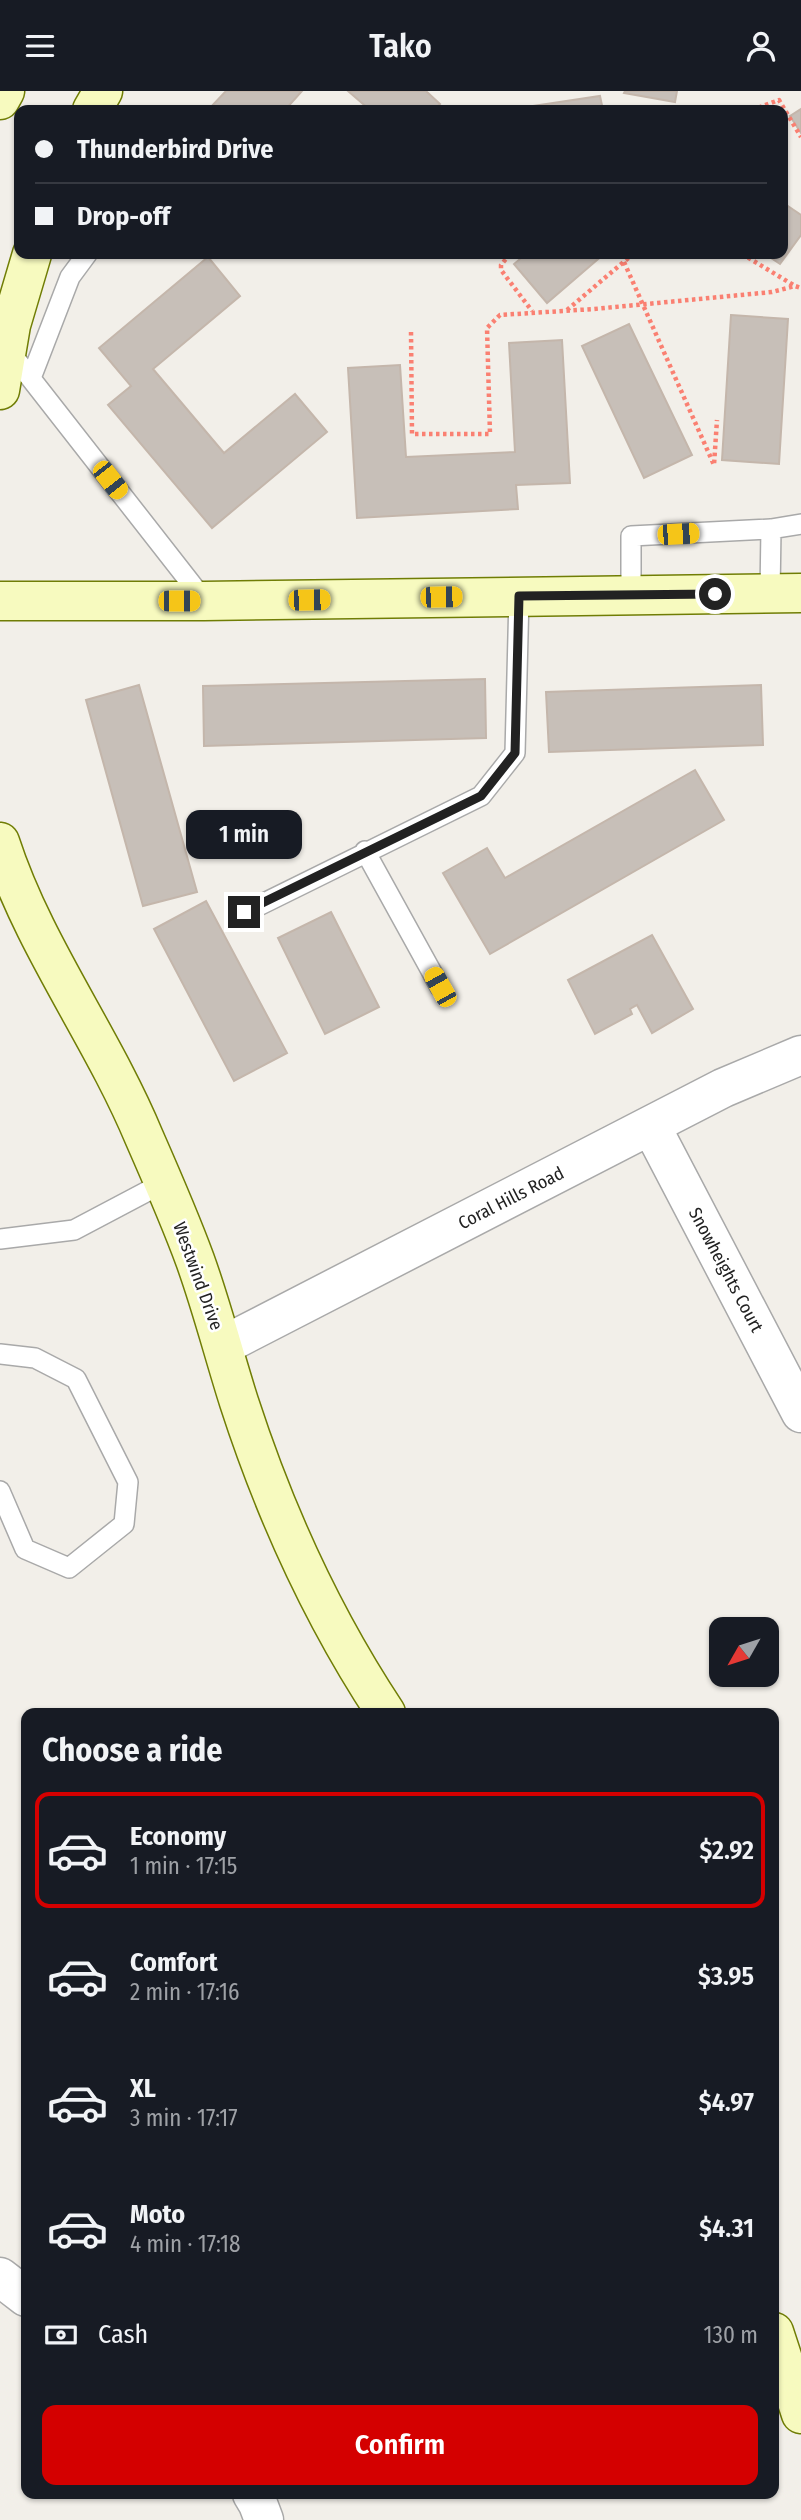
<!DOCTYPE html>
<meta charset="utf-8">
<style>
body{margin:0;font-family:"Fira Sans Condensed",sans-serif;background:#242831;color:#f1f3f6;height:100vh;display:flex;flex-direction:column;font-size:26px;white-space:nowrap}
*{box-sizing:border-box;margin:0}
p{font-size:23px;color:#9ea1a6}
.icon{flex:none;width:38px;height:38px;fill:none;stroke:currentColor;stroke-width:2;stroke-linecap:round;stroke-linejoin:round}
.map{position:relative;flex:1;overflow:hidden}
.sheet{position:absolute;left:21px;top:1617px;width:758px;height:791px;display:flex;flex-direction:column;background:#171b24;border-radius:14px;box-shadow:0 2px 5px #0004}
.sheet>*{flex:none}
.hud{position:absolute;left:14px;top:14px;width:774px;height:154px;border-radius:14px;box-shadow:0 2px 5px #0004;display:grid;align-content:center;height:154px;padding:0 21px;background:#171b24}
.needle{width:46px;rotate:231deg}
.tools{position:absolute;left:709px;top:1526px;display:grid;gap:14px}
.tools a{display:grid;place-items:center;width:70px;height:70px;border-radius:14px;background:#171b24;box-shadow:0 2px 5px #0004;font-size:35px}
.end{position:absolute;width:32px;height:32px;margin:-16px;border:9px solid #222;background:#fff;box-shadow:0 0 0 4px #fff}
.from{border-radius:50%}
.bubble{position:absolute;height:49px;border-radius:14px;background:#171b24;box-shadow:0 2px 5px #0004;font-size:23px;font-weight:600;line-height:49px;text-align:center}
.car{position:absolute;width:21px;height:42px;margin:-21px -10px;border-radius:9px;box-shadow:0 0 5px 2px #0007;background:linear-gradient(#f5c518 24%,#345 0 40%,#f5c518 0 76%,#345 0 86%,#f5c518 0)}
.hud b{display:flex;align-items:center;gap:24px;height:66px;font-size:26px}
.hud b+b{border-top:2px solid #363941}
.hud i{width:18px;height:18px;background:#f1f3f6}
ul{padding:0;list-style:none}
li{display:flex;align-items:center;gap:21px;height:116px;margin:0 14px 10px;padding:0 7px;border:4px solid transparent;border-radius:14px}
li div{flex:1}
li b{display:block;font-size:26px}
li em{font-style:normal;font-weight:600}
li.on{border-color:#d40000}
li>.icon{width:63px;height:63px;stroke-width:1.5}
h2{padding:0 21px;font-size:32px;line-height:84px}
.pay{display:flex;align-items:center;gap:18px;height:77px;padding:0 21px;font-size:26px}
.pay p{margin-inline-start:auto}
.cta{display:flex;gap:14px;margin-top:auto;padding:14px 21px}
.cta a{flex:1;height:80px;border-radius:14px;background:#d40000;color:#fff;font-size:28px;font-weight:600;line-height:80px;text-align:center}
header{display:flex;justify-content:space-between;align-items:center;height:91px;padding:0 21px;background:#171b24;font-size:32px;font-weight:600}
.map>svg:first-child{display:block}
.building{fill:#c7bfb8;stroke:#c4b6ab;stroke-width:2}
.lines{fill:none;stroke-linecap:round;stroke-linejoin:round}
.lane-casing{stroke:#a9a9a9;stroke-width:22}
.street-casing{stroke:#a9a9a9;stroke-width:41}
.secondary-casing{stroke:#707d05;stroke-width:41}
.path{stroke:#fa8072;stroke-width:4.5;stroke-dasharray:3.5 3.5;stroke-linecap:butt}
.lane{stroke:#fff;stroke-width:19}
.street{stroke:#fff;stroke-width:38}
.secondary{stroke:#f7fabf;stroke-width:38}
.route{stroke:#222;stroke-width:9}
.labels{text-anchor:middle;stroke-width:5;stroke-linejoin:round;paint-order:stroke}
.street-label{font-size:18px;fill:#222;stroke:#fff}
</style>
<header><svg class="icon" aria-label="menu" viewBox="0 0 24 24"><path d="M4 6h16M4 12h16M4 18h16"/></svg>Tako<svg class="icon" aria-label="person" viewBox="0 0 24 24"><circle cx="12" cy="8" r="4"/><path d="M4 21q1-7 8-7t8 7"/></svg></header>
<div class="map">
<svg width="801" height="2429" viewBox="0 0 801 2429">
<rect width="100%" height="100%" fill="#f2efe9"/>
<path class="building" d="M 226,0 L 302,0 L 285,19 L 208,19 Z
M 348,0 L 426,0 L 440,13 L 434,19 L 370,19 Z
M 625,0 L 677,0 L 675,11 L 624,2 Z
M 600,5 L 603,19 L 506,19 Z
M 801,18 L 801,42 L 790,25 Z
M 782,111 L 801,124 L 801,144 L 780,173 L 765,163 L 782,163 Z
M 526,163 L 604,163 L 547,212 L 514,173 Z
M 208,166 L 240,205 L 153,278 L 224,362 L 295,303 L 327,341 L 212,437 L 108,314 L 131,295 L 99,257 Z
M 731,224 L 788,228 L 779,373 L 722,369 Z
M 629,233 L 692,364 L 644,387 L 582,255 Z
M 562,249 L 570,392 L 516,394 L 518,418 L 357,427 L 348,277 L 400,274 L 406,366 L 515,361 L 509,252 Z
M 485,588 L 486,647 L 204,655 L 203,595 Z
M 139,594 L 197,801 L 143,815 L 86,609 Z
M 761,594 L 763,654 L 549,661 L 546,601 Z
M 695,679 L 724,729 L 490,863 L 443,782 L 487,757 L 505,787 Z
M 206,810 L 287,962 L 234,990 L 154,838 Z
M 331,821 L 379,916 L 325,943 L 278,847 Z
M 652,844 L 693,918 L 652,942 L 637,914 L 630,918 L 632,923 L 595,943 L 568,889 Z"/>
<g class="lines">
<g class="lane-casing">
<path id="lane" d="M 7,257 L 204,509
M 31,287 L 70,186 L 87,163
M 770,502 L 771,438
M 631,503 L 631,445 L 771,438 L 801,433
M 365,760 L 440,896
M 244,822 L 481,705 L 515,662 L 519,505
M 0,1148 L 74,1139 L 163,1092
M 0,1263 L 35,1267 L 76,1288 L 128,1391 L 124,1433 L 69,1477 L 25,1458 L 0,1400"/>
</g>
<g class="street-casing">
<path id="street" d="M 651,1035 L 801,1322
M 224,1254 L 723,997 L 801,964
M 0,2186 L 26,2206
M 252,2403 L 258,2413 L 264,2429"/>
</g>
<g class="secondary-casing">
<path id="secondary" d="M 0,9 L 5,0
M 92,19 L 103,0
M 0,299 L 11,234 L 32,163
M 0,510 L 204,510 L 801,502
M 0,751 C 34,856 102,945 144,1046 C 162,1087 180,1128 195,1169 C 212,1216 224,1264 239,1311 C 274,1419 323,1527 386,1622
M 774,2241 L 801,2323"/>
</g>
<path class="path" d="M 752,19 L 779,9 L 801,46
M 510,163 L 501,174 L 501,179 L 532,220
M 742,163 L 795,195
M 624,171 L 714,374 L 717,329
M 567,219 L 633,163
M 411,241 L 412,343 L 490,343 L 487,237 L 500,224 L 594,218 L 772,201 L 795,195 L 801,197"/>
<use href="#lane" class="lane"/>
<use href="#street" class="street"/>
<use href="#secondary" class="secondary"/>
</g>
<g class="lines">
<path class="route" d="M 244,821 L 481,705 L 515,662 L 519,505 L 715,503"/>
</g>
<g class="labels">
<g class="street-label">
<text transform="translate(511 1107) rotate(-27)" y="6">Coral Hills Road</text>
<text transform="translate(726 1179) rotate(62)" y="6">Snowheights Court</text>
<text transform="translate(198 1185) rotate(70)" y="6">Westwind Drive</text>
</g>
</g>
</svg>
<div class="tools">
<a><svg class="needle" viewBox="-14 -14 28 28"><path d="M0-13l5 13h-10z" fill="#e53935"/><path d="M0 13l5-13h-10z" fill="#9ea1a6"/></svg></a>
</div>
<i class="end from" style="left:715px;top:503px"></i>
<i class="end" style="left:244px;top:821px"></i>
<div class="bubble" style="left:186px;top:719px;width:116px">1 min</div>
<i class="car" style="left:110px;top:389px;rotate:142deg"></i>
<i class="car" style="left:678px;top:443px;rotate:87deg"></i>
<i class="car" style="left:441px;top:506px;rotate:89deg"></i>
<i class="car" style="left:309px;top:509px;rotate:89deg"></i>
<i class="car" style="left:179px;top:510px;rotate:90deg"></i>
<i class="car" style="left:440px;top:896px;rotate:331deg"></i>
<div class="hud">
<b><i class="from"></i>Thunderbird Drive</b>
<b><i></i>Drop-off</b>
</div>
<section class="sheet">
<h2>Choose a ride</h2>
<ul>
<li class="on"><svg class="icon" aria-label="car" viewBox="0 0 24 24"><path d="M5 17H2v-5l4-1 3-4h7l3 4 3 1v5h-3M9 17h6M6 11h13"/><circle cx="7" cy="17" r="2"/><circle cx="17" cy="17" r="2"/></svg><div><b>Economy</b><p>1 min · 17:15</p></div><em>$2.92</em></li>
<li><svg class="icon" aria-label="car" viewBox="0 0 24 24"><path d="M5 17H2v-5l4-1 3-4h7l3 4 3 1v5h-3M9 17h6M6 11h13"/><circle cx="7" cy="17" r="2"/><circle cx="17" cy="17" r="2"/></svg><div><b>Comfort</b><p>2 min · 17:16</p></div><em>$3.95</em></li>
<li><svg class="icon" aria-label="car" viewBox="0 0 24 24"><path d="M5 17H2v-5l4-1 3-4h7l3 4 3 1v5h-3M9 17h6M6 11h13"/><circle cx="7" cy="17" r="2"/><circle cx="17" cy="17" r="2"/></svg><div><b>XL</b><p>3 min · 17:17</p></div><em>$4.97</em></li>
<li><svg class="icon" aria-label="car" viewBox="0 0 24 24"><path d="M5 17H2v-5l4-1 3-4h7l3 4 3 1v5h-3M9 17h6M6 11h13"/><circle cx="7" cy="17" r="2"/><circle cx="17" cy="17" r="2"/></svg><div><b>Moto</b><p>4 min · 17:18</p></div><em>$4.31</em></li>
</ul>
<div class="pay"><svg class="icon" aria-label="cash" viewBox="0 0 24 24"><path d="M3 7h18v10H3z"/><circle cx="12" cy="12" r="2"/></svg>Cash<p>130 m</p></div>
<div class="cta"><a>Confirm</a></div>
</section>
</div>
